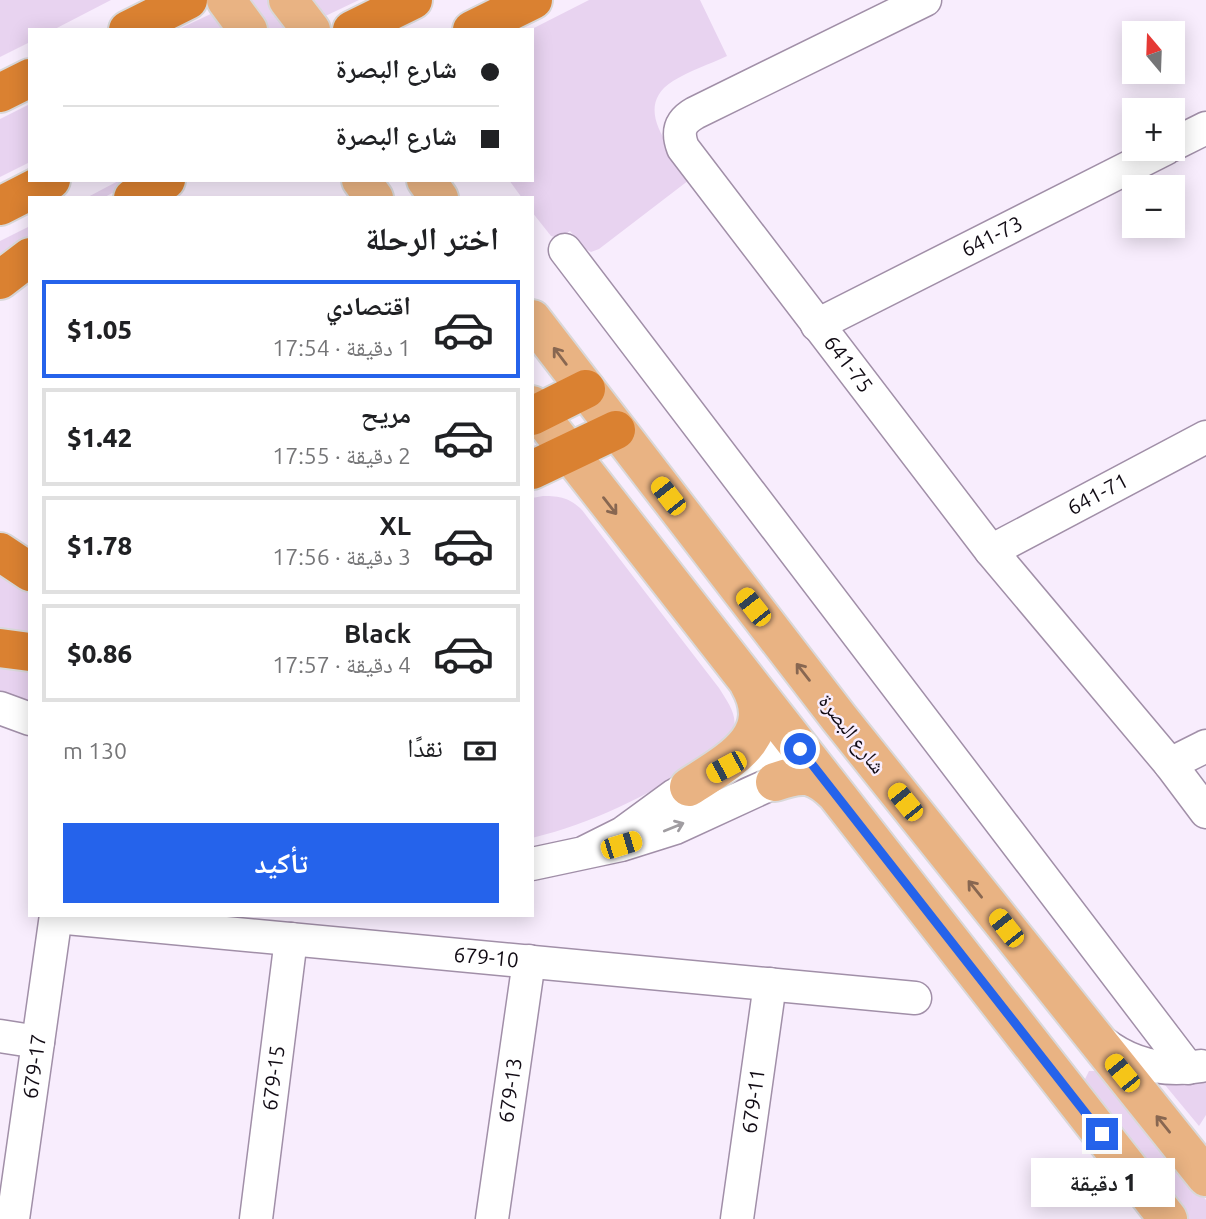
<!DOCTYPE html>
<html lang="ar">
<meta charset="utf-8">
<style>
body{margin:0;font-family:Ubuntu,"Noto Naskh Arabic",sans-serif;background:#f6f6f6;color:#202124;direction:rtl;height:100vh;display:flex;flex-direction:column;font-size:26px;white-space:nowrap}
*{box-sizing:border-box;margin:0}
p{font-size:23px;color:#757577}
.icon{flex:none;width:38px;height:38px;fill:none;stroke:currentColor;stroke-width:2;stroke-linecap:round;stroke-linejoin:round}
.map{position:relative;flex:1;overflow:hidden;direction:ltr}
.details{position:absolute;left:28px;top:196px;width:506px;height:721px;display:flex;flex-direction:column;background:#fff;border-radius:0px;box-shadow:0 4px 18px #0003;direction:rtl}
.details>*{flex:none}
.banner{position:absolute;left:28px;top:28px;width:506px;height:154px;border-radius:0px;box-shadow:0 4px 18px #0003;direction:rtl;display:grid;align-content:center;height:154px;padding:0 35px;background:#fff}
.needle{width:46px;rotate:341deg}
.buttons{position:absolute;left:1122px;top:21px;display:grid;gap:14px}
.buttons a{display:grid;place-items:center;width:63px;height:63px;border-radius:0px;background:#fff;box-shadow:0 4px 18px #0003;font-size:35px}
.end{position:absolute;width:32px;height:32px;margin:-16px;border:9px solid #2563eb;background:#fff;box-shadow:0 0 0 4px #fff}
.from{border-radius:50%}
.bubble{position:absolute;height:49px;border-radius:0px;background:#fff;box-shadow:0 4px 18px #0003;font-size:23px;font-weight:800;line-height:49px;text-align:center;direction:rtl}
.car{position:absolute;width:21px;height:42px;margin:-21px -10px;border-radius:9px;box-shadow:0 0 5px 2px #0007;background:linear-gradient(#f5c518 24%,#345 0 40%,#f5c518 0 76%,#345 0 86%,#f5c518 0)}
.banner b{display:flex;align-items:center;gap:24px;height:66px;font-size:26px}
.banner b+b{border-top:2px solid #e0e0e0}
.banner i{width:18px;height:18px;background:#202124}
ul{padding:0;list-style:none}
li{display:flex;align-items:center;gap:21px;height:98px;margin:0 14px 10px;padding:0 21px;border:4px solid #e0e0e0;border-radius:0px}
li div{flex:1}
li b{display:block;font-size:26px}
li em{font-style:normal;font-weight:800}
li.current{border-color:#2563eb}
li>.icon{width:63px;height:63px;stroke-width:1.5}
h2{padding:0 35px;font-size:32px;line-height:84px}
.pay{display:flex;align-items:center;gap:18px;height:77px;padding:0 35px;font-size:26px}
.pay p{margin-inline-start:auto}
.cta{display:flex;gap:14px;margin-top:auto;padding:14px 35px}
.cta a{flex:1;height:80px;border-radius:0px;background:#2563eb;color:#fff;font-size:28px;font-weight:800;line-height:80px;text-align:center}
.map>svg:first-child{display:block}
.grass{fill:#e8d3f0}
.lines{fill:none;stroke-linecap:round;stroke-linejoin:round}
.minor-casing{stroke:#a18fa8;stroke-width:35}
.major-casing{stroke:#d9d8d9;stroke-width:42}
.highway-casing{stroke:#d9d8d9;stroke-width:42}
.minor{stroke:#fff;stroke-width:32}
.major{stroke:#e9b383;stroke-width:38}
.highway{stroke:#da8131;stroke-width:38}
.oneway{stroke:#886751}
.oneway2{stroke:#a09da1}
.route{stroke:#2563eb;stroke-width:9}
.labels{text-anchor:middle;stroke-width:5;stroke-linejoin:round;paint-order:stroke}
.street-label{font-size:21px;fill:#110b14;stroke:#f8edfd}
</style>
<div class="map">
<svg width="1206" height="1219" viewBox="0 0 1206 1219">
<rect width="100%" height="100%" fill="#f8edfd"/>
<path class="grass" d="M 0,0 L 111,0 L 53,30 L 30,30 L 30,42 L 0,57 Z
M 240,0 L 359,0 L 296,30 L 177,30 Z
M 589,0 L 700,0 L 727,56 C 710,64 689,71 673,81 C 630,108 673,152 693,177 L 599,249 L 591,252 L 584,248 L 570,231 L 560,238 L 551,236 L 532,212 L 532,198 L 522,198 L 509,180 L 532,180 L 532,30 L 530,30 Z
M 30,104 L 30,162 L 0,177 L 0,119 Z
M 120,180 L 137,180 L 103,198 L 86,198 Z
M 30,226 L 30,237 L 0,260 L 0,241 Z
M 543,496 C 560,496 570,498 582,510 L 719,688 C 727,701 739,716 733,732 C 729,746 713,753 702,760 C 650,795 593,823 532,838 L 532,498 Z
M 0,573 L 30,590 L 30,639 L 0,635 Z
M 0,660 L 30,664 L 30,705 L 0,695 Z
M 1089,1071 L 1097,1071 L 1164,1144 L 1206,1200 L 1206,1219 L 1188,1219 L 1100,1107 L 1084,1081 Z
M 1206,1077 L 1206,1115 L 1199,1126 L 1165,1085 L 1184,1084 Z"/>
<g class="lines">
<g class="minor-casing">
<g id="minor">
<path id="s1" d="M 925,0 L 695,113 C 679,122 677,132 683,148 L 991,551 L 1170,764 L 1206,812"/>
<path d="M 1172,145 L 1206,128"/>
<path d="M 565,250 L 1188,1068"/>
<path id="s2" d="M 817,325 L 1165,149"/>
<path id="s3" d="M 991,551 L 1206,437"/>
<path d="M 0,708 L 30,719"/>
<path d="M 1170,764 L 1206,746"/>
<path d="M 532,864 L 621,845 L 675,828 L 775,782 L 794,770 L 801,761 L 801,749 L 793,742 L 785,742 L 772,747 L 726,767 L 675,795 L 623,833 L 585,852"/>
<path id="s4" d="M 56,917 L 915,998"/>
<path d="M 0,1036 L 38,1042"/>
<path d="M 1102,1042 C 1131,1065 1165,1072 1201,1066"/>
<path id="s5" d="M 13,1219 L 56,915"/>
<path id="s6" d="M 256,1219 L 291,939"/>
<path id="s7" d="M 492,1219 L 529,961"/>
<path id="s8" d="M 737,1219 L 770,984"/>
</g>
</g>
<g class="major-casing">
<path id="major" d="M 226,0 L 248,30
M 288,0 L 311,30
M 361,180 L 374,198
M 426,180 L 439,198
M 532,319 L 839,718 L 1206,1177
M 532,405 L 1168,1219
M 775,782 C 804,772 814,773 836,794
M 689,787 C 727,762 779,737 749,684"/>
</g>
<g class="highway-casing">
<path id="highway" d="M 128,30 L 188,0
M 352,30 L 413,0
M 472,30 L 533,0
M 0,93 L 30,78
M 133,198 L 166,180
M 0,206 L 51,180
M 0,280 L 30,257
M 532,416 L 586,389
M 532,470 L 616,430
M 0,552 L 30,572
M 0,648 L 30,652"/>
</g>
<use href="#minor" class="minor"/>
<use href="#major" class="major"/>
<use href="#highway" class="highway"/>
</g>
<defs><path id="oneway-shaft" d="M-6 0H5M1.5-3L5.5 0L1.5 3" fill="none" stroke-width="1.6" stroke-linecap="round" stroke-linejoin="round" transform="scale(1.75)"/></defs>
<g class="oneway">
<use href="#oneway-shaft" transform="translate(560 356) rotate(-127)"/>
<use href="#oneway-shaft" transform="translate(610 506) rotate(52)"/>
<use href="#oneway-shaft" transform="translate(803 672) rotate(-128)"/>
<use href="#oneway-shaft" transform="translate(975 889) rotate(-129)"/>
<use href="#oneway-shaft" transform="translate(1163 1124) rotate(-129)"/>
</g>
<use class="oneway2" href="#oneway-shaft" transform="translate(674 827) rotate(-22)"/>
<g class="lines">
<path class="route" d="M 800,749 L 1102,1134"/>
</g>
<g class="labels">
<g class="street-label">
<text dy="7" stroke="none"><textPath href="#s2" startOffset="196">641-73</textPath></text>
<text dy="7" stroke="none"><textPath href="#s1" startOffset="570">641-75</textPath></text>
<text dy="7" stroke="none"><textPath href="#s3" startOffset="121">641-71</textPath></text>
<text transform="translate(852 734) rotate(52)" y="7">شارع البصرة</text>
<text dy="7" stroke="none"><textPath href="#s4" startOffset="432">679-10</textPath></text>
<text dy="7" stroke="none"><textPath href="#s5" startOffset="154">679-17</textPath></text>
<text dy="7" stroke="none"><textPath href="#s6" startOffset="142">679-15</textPath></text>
<text dy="7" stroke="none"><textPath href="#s7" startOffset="130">679-13</textPath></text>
<text dy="7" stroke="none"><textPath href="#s8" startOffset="119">679-11</textPath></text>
</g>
</g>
</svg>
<div class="buttons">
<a><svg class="needle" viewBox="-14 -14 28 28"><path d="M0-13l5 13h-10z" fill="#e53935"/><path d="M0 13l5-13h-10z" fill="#757577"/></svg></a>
<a>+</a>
<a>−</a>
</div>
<i class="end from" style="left:800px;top:749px"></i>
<i class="end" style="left:1102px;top:1134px"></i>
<div class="bubble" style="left:1031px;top:1158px;width:144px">1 دقيقة</div>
<i class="car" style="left:668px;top:496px;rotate:322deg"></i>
<i class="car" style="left:753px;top:607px;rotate:322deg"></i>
<i class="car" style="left:726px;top:767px;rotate:242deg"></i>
<i class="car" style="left:905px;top:802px;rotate:321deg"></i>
<i class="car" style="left:621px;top:845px;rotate:73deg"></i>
<i class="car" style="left:1006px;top:928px;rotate:322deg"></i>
<i class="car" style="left:1122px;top:1073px;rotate:321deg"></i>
<div class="banner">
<b><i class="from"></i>شارع البصرة</b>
<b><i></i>شارع البصرة</b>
</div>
<section class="details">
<h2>اختر الرحلة</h2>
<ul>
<li class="current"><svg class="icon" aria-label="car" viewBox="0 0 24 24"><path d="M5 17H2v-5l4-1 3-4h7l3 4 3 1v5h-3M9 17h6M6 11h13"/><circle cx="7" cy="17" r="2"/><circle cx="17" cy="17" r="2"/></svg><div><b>اقتصادي</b><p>1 دقيقة · 17:54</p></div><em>$1.05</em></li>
<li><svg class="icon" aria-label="car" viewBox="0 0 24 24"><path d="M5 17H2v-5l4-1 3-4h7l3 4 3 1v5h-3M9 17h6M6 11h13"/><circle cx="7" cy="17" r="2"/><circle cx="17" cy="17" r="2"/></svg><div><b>مريح</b><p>2 دقيقة · 17:55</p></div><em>$1.42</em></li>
<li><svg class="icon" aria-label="car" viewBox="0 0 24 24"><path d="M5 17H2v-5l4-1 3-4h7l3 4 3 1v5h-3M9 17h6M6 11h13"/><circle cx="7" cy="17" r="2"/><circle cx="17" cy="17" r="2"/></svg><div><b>XL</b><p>3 دقيقة · 17:56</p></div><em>$1.78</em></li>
<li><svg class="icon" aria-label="car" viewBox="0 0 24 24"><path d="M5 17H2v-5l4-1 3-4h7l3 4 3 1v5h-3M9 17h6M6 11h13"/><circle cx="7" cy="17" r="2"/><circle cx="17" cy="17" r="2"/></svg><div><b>Black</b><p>4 دقيقة · 17:57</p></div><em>$0.86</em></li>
</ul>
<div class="pay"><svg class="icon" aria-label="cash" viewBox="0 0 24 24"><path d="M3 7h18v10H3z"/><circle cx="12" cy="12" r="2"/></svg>نقدًا<p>130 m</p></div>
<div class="cta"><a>تأكيد</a></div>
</section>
</div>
